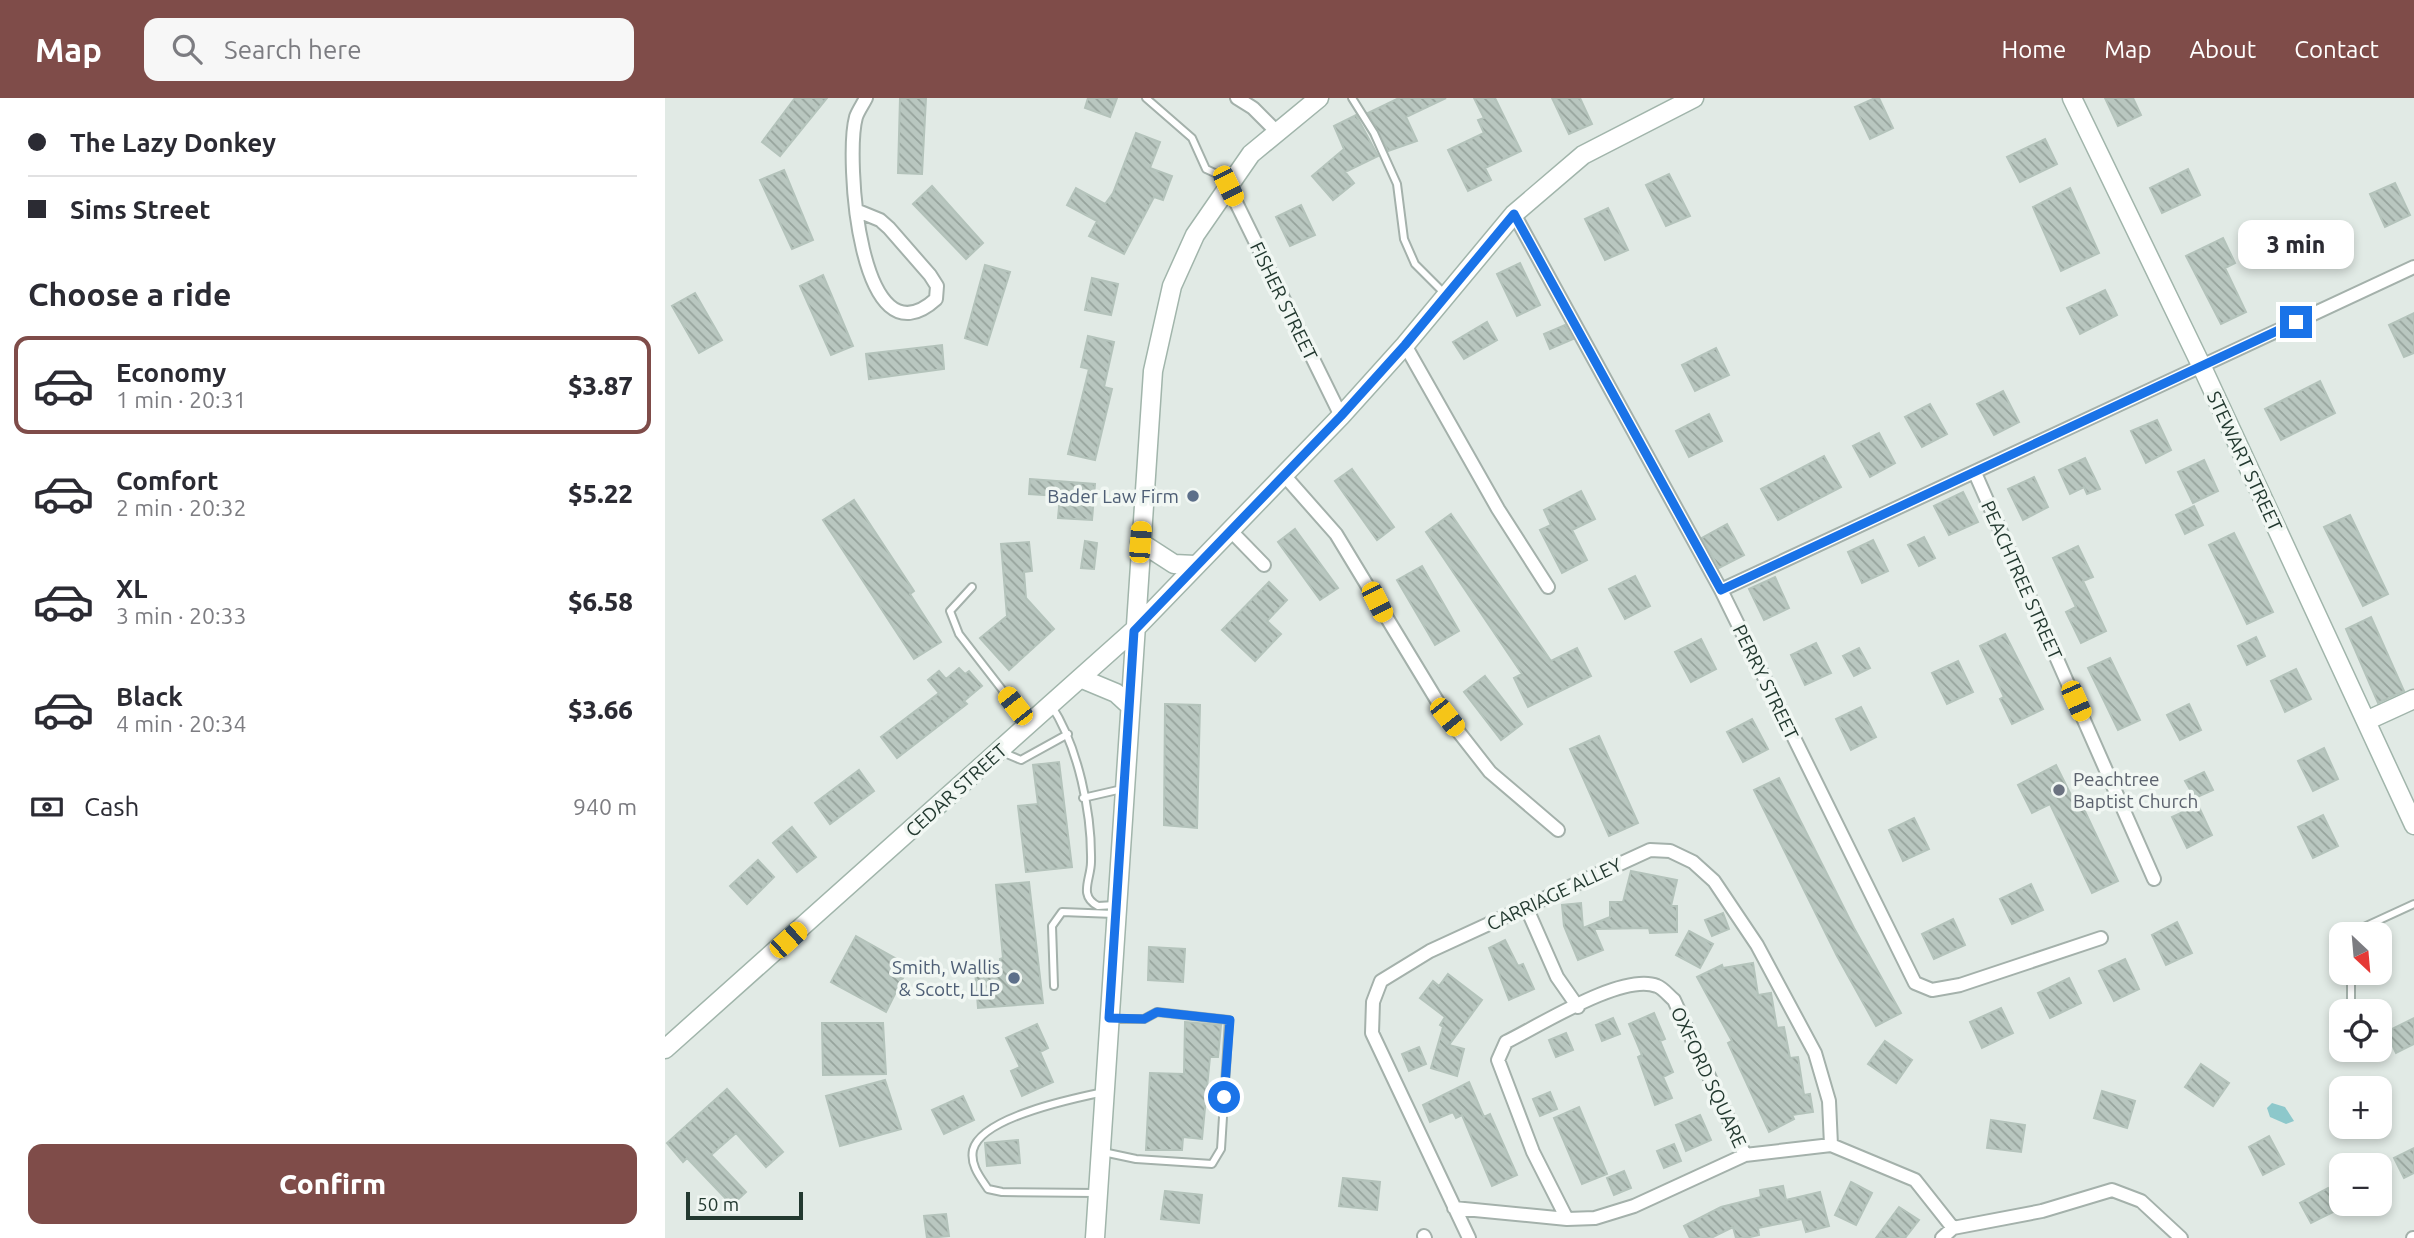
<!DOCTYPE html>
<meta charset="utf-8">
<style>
body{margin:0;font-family:Ubuntu,sans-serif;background:#f7f7f7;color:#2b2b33;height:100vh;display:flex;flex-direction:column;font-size:26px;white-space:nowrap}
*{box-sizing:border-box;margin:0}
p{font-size:23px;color:#7c7c81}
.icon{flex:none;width:38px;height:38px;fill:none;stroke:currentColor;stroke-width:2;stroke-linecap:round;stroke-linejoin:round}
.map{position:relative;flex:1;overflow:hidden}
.drawer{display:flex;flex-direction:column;background:#fff;width:665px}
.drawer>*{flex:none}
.top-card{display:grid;align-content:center;height:154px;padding:0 28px;background:#fff}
.needle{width:46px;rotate:154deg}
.tools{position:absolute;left:1664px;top:824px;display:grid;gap:14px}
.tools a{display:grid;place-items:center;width:63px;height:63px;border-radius:14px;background:#fff;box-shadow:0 4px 10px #0003;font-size:35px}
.scale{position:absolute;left:21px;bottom:18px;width:117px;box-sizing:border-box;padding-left:7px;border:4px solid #233930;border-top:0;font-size:19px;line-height:24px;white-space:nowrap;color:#233930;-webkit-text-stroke:5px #f1f7f3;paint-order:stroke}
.end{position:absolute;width:32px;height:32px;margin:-16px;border:9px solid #1a73e8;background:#fff;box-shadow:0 0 0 4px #fff}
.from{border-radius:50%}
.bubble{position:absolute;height:49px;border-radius:14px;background:#fff;box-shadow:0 4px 10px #0003;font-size:23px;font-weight:800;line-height:49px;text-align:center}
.car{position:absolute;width:21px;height:42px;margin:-21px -10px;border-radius:9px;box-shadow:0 0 5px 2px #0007;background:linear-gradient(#f5c518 24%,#345 0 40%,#f5c518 0 76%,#345 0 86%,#f5c518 0)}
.top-card b{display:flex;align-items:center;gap:24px;height:66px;font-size:26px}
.top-card b+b{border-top:2px solid #e1e1e2}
.top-card i{width:18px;height:18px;background:#2b2b33}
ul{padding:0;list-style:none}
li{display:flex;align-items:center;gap:21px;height:98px;margin:0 14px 10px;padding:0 14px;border:4px solid transparent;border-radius:14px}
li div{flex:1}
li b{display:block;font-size:26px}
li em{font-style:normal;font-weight:800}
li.current{border-color:#7f4c49}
li>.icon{width:63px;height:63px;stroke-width:1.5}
h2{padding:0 28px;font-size:32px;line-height:84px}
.pay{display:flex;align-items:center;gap:18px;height:77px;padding:0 28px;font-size:26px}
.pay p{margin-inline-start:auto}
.action{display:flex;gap:14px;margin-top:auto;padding:14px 28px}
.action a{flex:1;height:80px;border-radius:14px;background:#7f4c49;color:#fff;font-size:28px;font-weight:800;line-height:80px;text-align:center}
header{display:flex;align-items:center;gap:42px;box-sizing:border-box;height:98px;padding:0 35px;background:#7f4c49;color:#fff}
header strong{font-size:33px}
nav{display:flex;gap:38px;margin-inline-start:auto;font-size:24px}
.search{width:490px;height:63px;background:#f7f7f7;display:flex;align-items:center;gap:18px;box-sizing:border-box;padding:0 24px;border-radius:14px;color:#7c7c81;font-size:26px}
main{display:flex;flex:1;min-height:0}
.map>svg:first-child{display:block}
.water{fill:#8dc8cb}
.building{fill:url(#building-back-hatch);stroke:#b4c3bb;stroke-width:2}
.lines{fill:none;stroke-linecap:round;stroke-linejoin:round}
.lane-casing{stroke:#a4b1ab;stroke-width:10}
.street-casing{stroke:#a4b1ab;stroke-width:16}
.secondary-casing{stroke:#a1b5ab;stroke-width:21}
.lane{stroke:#fff;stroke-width:6}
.street{stroke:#fff;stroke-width:12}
.secondary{stroke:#fff;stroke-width:18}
.route{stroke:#1a73e8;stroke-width:9}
.service-dot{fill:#5c6f8a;stroke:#f1f7f3;stroke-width:2.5}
.worship-dot{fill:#6b7280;stroke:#f1f7f3;stroke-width:2.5}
.labels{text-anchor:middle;stroke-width:7;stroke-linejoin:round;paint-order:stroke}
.street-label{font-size:19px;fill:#233930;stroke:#f1f7f3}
.service-label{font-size:19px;fill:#4e5e75;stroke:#f1f7f3;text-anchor:end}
.worship-label{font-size:19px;fill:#5b616d;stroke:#f1f7f3;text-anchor:start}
</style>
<header>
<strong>Map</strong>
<div class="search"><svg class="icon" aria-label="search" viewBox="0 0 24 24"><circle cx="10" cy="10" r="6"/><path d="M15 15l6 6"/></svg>Search here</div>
<nav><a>Home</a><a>Map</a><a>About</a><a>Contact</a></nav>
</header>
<main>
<section class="drawer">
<div class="top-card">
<b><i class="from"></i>The Lazy Donkey</b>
<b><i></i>Sims Street</b>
</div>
<h2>Choose a ride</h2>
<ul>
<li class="current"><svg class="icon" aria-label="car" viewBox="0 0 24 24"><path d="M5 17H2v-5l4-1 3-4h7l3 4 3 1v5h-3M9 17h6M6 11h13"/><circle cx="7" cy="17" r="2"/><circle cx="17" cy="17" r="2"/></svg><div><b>Economy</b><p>1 min · 20:31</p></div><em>$3.87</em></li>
<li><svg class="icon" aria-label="car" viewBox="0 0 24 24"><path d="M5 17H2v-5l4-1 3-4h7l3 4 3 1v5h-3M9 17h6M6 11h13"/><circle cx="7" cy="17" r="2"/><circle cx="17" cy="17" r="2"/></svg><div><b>Comfort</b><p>2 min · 20:32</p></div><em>$5.22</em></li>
<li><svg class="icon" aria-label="car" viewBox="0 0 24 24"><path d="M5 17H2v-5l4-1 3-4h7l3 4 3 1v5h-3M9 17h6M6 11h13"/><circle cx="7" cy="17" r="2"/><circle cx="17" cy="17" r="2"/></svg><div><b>XL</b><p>3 min · 20:33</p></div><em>$6.58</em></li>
<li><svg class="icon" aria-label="car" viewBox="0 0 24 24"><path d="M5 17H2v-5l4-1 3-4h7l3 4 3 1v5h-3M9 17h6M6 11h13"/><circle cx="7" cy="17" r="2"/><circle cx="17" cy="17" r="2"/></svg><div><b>Black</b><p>4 min · 20:34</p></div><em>$3.66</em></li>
</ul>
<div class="pay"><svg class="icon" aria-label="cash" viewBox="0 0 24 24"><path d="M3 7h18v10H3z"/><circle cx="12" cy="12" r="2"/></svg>Cash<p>940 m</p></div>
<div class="action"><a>Confirm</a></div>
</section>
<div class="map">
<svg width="1749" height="1140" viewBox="0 0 1749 1140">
<defs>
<pattern id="building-back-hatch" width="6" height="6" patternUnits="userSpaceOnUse" patternTransform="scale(1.75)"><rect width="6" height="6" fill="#b9c7c0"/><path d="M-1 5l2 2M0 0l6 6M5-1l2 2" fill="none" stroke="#96a39c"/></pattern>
</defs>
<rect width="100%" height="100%" fill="#e1eae5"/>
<path class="water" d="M 1607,1005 L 1620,1009 L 1629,1023 L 1621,1026 L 1605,1019 L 1602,1010 Z"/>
<path class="building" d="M 130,0 L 162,0 L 115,58 L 97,44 Z
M 235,0 L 261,0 L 257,76 L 233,75 Z
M 423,0 L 452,0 L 445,19 L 420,10 Z
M 734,0 L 781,0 L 741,19 L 752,43 L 723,53 L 703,15 Z
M 809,0 L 830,0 L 856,53 L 820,70 L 826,82 L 803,93 L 783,52 L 819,35 L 813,22 L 819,20 Z
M 887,0 L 915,0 L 927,26 L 904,36 Z
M 1210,0 L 1214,0 L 1228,30 L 1205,41 L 1190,9 Z
M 1440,0 L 1468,0 L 1476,17 L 1453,28 Z
M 691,17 L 713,58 L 680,74 L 689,85 L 668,102 L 647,78 L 679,51 L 669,28 Z
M 471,35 L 495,44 L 485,70 L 507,78 L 498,102 L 489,99 L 459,156 L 424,138 L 432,123 L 402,107 L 411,90 L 440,106 L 448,95 Z
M 1380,41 L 1392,66 L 1355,84 L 1342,59 Z
M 1523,71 L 1535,97 L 1497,115 L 1485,90 Z
M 119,72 L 148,142 L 127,151 L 95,82 Z
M 1004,76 L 1025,118 L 1001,128 L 981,87 Z
M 1730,85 L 1745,117 L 1720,129 L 1705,96 Z
M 267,88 L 318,145 L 301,161 L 248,106 Z
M 1405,90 L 1434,155 L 1396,173 L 1368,109 Z
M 636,107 L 650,137 L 625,148 L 611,119 Z
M 943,110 L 963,152 L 940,162 L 920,121 Z
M 1558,140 L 1570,165 L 1560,170 L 1581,214 L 1556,226 L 1521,158 Z
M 855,165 L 875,207 L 852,218 L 832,176 Z
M 320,167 L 345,174 L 322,247 L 300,240 Z
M 158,177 L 188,248 L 166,257 L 135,188 Z
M 427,180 L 453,186 L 446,217 L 420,212 Z
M 1440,192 L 1452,217 L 1415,236 L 1402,210 Z
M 30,195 L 57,242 L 34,255 L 7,208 Z
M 1749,215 L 1749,255 L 1739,259 L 1724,227 Z
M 822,224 L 832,242 L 799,261 L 788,244 Z
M 900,227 L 908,241 L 885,251 L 879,236 Z
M 423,238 L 449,244 L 439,289 L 447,291 L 430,362 L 403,356 L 424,271 L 416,269 Z
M 277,247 L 279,271 L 204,281 L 201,256 Z
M 1051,250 L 1064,277 L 1030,293 L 1017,267 Z
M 1655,283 L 1670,315 L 1616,342 L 1600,311 Z
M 1338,293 L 1354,324 L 1329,337 L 1312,306 Z
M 1265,306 L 1282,336 L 1257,349 L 1240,319 Z
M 1044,316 L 1057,343 L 1024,359 L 1011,333 Z
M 1492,322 L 1506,352 L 1481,365 L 1466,333 Z
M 1214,335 L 1230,365 L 1205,379 L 1188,348 Z
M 1159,358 L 1176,389 L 1113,422 L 1096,391 Z
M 1420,360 L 1435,391 L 1422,396 L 1419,389 L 1405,396 L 1394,372 Z
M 1539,362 L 1553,393 L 1528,405 L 1513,374 Z
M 687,371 L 729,429 L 712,442 L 670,383 Z
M 1369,379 L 1383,409 L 1358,422 L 1343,391 Z
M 365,381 L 430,386 L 427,422 L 393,420 L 395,398 L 364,396 Z
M 916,393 L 930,421 L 907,432 L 922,462 L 897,475 L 875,432 L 886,427 L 879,412 Z
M 1298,394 L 1313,424 L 1284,437 L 1269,408 Z
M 189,402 L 249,493 L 245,496 L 276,544 L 249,561 L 158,422 Z
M 1529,408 L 1538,427 L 1520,436 L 1511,417 Z
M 786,416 L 886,563 L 912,550 L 926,578 L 863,609 L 849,580 L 857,576 L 761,434 Z
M 1685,417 L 1723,496 L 1698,508 L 1659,429 Z
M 1062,426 L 1079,457 L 1054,470 L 1037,440 Z
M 630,431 L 673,490 L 655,502 L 613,444 Z
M 1569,435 L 1608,514 L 1582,526 L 1544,447 Z
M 1259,439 L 1270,460 L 1254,468 L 1243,447 Z
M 1208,442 L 1223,473 L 1197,485 L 1183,454 Z
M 420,443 L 432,445 L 429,471 L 416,470 Z
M 364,444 L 367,473 L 359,474 L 361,500 L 389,531 L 344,572 L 315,540 L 342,518 L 336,446 Z
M 1413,448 L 1428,479 L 1418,483 L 1441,533 L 1416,545 L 1401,514 L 1411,509 L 1388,460 Z
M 757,468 L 794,533 L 770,547 L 732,482 Z
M 970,478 L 985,508 L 960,521 L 944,491 Z
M 1110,479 L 1124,510 L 1099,522 L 1084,491 Z
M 604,484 L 622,502 L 602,523 L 616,536 L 590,563 L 557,532 Z
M 1706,519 L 1739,593 L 1713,605 L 1681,531 Z
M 1340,536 L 1378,611 L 1347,626 L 1335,601 L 1339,599 L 1315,548 Z
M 1591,539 L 1600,558 L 1582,567 L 1573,548 Z
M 1036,541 L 1051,571 L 1026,584 L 1010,554 Z
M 1151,545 L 1166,575 L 1140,587 L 1126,557 Z
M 1194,550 L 1205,570 L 1189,578 L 1178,558 Z
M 1445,560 L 1475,622 L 1453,632 L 1423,570 Z
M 1293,563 L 1308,594 L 1282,606 L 1267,575 Z
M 294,570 L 300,576 L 304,573 L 317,588 L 299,603 L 302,606 L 232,660 L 216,639 L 274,595 L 263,582 L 274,573 L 281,581 Z
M 1631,571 L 1646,601 L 1620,614 L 1606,583 Z
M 820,578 L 857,626 L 836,642 L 799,594 Z
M 500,606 L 535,607 L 532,730 L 499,727 Z
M 1524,606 L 1536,632 L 1515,642 L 1502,617 Z
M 1196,609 L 1211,639 L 1186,652 L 1171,621 Z
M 1087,621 L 1103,651 L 1078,664 L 1062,634 Z
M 934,638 L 973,725 L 944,738 L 905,651 Z
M 1659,650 L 1673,681 L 1648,693 L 1633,663 Z
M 394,664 L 407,769 L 361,774 L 353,708 L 373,706 L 368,667 Z
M 1391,667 L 1412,709 L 1417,707 L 1453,783 L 1427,795 L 1385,706 L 1367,715 L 1353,687 Z
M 194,672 L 209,693 L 165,726 L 150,705 Z
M 1539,674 L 1548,692 L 1530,700 L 1520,683 Z
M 1114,680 L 1189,830 L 1236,915 L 1211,928 L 1172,858 L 1089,692 Z
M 1533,707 L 1547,737 L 1522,750 L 1507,719 Z
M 1658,717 L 1673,748 L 1648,760 L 1633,729 Z
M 1249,720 L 1264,751 L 1238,763 L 1224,732 Z
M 127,729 L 151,759 L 132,774 L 108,745 Z
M 93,762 L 109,779 L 82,806 L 65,788 Z
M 966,773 L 1012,782 L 1006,808 L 1012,808 L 1012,834 L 985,835 L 984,830 L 929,831 L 938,852 L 913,862 L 899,828 L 897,807 L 916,805 L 918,830 L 945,819 L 945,804 L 958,804 Z
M 364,784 L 378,905 L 313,910 L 310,872 L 336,870 L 335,861 L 338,860 L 331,787 Z
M 1366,786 L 1378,812 L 1347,826 L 1335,801 Z
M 1058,815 L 1064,831 L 1047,838 L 1040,822 Z
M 1288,821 L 1300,847 L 1269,861 L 1257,836 Z
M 1512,824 L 1527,855 L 1501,867 L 1487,837 Z
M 1024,833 L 1048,846 L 1035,870 L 1011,857 Z
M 191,838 L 244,868 L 221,914 L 166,884 Z
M 840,842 L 853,868 L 858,866 L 869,891 L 844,902 L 824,850 Z
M 484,849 L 520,851 L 518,884 L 483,882 Z
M 1460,861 L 1474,891 L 1449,903 L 1434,873 Z
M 1088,865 L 1093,897 L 1106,895 L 1112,930 L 1119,929 L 1125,960 L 1133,959 L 1139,997 L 1145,996 L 1148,1014 L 1127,1017 L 1129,1021 L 1104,1034 L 1063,945 L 1067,943 L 1032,879 L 1057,867 L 1058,870 Z
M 783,876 L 817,902 L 784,947 L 799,951 L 792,978 L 766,970 L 778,929 L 775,927 L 780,919 L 755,900 L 768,883 L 774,888 Z
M 1404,880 L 1416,905 L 1385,920 L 1373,895 Z
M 1336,910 L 1348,935 L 1317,950 L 1305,924 Z
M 989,915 L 1000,941 L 995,943 L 1008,974 L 998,979 L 1007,1000 L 990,1007 L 973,959 L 977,957 L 964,926 Z
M 948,920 L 955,936 L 937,943 L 931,927 Z
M 1749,920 L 1749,946 L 1731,955 L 1721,934 Z
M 520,924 L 556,927 L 553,959 L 545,959 L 537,1041 L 518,1039 L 517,1052 L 481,1052 L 485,975 L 519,976 Z
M 157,925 L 218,925 L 221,976 L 158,977 Z
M 372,926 L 383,950 L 375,954 L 388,984 L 357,998 L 346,973 L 355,969 L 341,940 Z
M 901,935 L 908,952 L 891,959 L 884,942 Z
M 1220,943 L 1247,962 L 1231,985 L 1203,966 Z
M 754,949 L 761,966 L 744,973 L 737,956 Z
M 1536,966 L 1564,985 L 1548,1008 L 1520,989 Z
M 220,982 L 236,1031 L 175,1048 L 161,998 Z
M 804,984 L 819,1019 L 825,1016 L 852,1077 L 827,1088 L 797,1017 L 791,1020 L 788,1014 L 765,1024 L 758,1007 Z
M 62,991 L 118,1054 L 101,1069 L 71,1035 L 46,1057 L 81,1094 L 67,1107 L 22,1060 L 18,1064 L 2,1045 Z
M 1437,993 L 1470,1003 L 1462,1030 L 1429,1020 Z
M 885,994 L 892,1011 L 875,1018 L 868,1001 Z
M 298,998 L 309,1022 L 279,1036 L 267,1012 Z
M 914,1009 L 942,1076 L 917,1086 L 889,1020 Z
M 1035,1017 L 1046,1042 L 1021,1053 L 1011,1027 Z
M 1326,1022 L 1360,1027 L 1356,1054 L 1322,1050 Z
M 1604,1038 L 1619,1066 L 1598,1077 L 1584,1049 Z
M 353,1042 L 355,1065 L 322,1068 L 320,1045 Z
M 1009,1046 L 1016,1063 L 999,1070 L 992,1053 Z
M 1749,1050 L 1749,1075 L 1739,1080 L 1729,1060 Z
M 959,1073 L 966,1090 L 949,1097 L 942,1080 Z
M 678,1080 L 715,1084 L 712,1112 L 674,1108 Z
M 1186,1084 L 1207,1095 L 1191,1127 L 1170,1117 Z
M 1118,1088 L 1121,1102 L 1155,1094 L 1164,1128 L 1141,1134 L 1137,1121 L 1093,1130 L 1094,1137 L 1081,1140 L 1071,1140 L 1068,1129 L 1046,1140 L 1025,1140 L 1019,1128 L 1056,1109 L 1096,1099 L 1095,1092 Z
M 1663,1090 L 1674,1111 L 1646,1125 L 1635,1105 Z
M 500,1093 L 537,1097 L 534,1125 L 496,1121 Z
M 1234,1109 L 1254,1122 L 1240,1140 L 1211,1140 Z
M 281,1116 L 284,1138 L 262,1140 L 259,1118 Z"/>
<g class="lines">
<g class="lane-casing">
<path id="lane" d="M 481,0 L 527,40 L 541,71 L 565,82
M 687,0 L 709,35 L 732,86 L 739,141 L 750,166 L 780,196
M 307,489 L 285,513 L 294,536 L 363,625
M 386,607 C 413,648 427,715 426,764 C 426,781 413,798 433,808 L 450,807
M 341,649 L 344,657 L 356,662 L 403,636
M 418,700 L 457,691
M 1695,836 L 1699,829 L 1749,806
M 1686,875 L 1686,914
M 389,888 L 387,828 L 397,814 L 449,816
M 438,1054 L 471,1061 L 547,1066 L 556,1051 L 564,922 L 492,914 L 479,921 L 446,921
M 431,1095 L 337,1094 L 323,1091 C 315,1079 305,1067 308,1052 C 316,1019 410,1000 439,994"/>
</g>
<g class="street-casing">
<path id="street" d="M 572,0 L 588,10 L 611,33
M 563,88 L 676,318
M 193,113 L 215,122 L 224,130 L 265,177 L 272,188 L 271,201 C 194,271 180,59 191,19 C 193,13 198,6 201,0
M 849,116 L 1056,492 L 1250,885 L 1267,892 L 1295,887 L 1436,840
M 740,247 L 833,411 L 883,489
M 1310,375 L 1489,781
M 618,376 L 671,436 L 782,619 L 825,674 L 893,732
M 564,431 L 599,467
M 1056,492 L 1749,169
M 862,811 L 892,879 L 913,909
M 789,1110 L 902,1121 L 930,1120 L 969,1108 L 1080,1057 L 1166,1047 L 1250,1082 L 1288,1130
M 902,1121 L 868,1054 L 833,962 L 841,944 C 874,928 958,874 992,888 C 998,890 1004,898 1009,902 L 1080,1057
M 759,1138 L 760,1140
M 804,1140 L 707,935 L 708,904 L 716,883 L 765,853 L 985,752 L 1005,753 L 1028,764 L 1049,783 L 1092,847 L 1150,955 L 1164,1003 L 1166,1047
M 1277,1140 L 1288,1130 L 1377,1113 L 1447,1092 L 1476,1103 L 1516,1140
M 1748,1140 L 1749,1140"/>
</g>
<g class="secondary-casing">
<path id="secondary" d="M 1407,0 L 1537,269 L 1749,727
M 475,444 L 509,466 L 530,467
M 415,580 L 451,595 L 464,607
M 1701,623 L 1749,601
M 0,951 L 469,532 L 676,318 L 740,247 L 849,116 L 918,57 L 1029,0
M 430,1140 L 488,273 L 507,188 L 530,137 L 586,56 L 654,0"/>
</g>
<use href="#lane" class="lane"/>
<use href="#street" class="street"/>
<use href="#secondary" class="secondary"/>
</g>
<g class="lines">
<path class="route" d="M 559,999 L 565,922 L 492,914 L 479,921 L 444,920 L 469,533 L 676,318 L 740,247 L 849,116 L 1056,492 L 1631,224"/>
</g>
<g class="service-dot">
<circle cx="528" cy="398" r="7"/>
<circle cx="349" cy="880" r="7"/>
</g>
<circle class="worship-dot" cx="1394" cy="692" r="7"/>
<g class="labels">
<g class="street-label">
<text transform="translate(619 203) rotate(64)" y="7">FISHER STREET</text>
<text transform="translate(1580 363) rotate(65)" y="7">STEWART STREET</text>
<text transform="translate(1357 482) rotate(66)" y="7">PEACHTREE STREET</text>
<text transform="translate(1101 584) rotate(64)" y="7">PERRY STREET</text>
<text transform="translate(291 692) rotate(-42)" y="7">CEDAR STREET</text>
<text transform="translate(889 796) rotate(-25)" y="7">CARRIAGE ALLEY</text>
<text transform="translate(1044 979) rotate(65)" y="7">OXFORD SQUARE</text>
</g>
<g class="service-label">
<text x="514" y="405">Bader Law Firm</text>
<text x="335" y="876">Smith, Wallis<tspan x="335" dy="22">&amp; Scott, LLP</tspan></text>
</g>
<g class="worship-label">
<text x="1408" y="688">Peachtree<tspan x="1408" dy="22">Baptist Church</tspan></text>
</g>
</g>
</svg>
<div class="tools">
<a><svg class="needle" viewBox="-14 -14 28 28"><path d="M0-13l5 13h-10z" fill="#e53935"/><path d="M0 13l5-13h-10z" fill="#7c7c81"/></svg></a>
<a><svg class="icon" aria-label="locate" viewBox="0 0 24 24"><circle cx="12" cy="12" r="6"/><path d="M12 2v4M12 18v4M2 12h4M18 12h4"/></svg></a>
<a>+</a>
<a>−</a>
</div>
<div class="scale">50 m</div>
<i class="end from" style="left:559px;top:999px"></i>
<i class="end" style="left:1631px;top:224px"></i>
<div class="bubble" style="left:1573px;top:122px;width:116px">3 min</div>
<i class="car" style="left:563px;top:88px;rotate:154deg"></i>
<i class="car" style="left:475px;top:444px;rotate:4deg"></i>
<i class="car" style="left:712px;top:504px;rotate:153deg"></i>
<i class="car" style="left:1411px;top:603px;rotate:156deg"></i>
<i class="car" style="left:350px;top:608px;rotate:322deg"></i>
<i class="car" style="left:782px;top:619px;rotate:142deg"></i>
<i class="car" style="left:123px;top:842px;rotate:48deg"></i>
</div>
</main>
